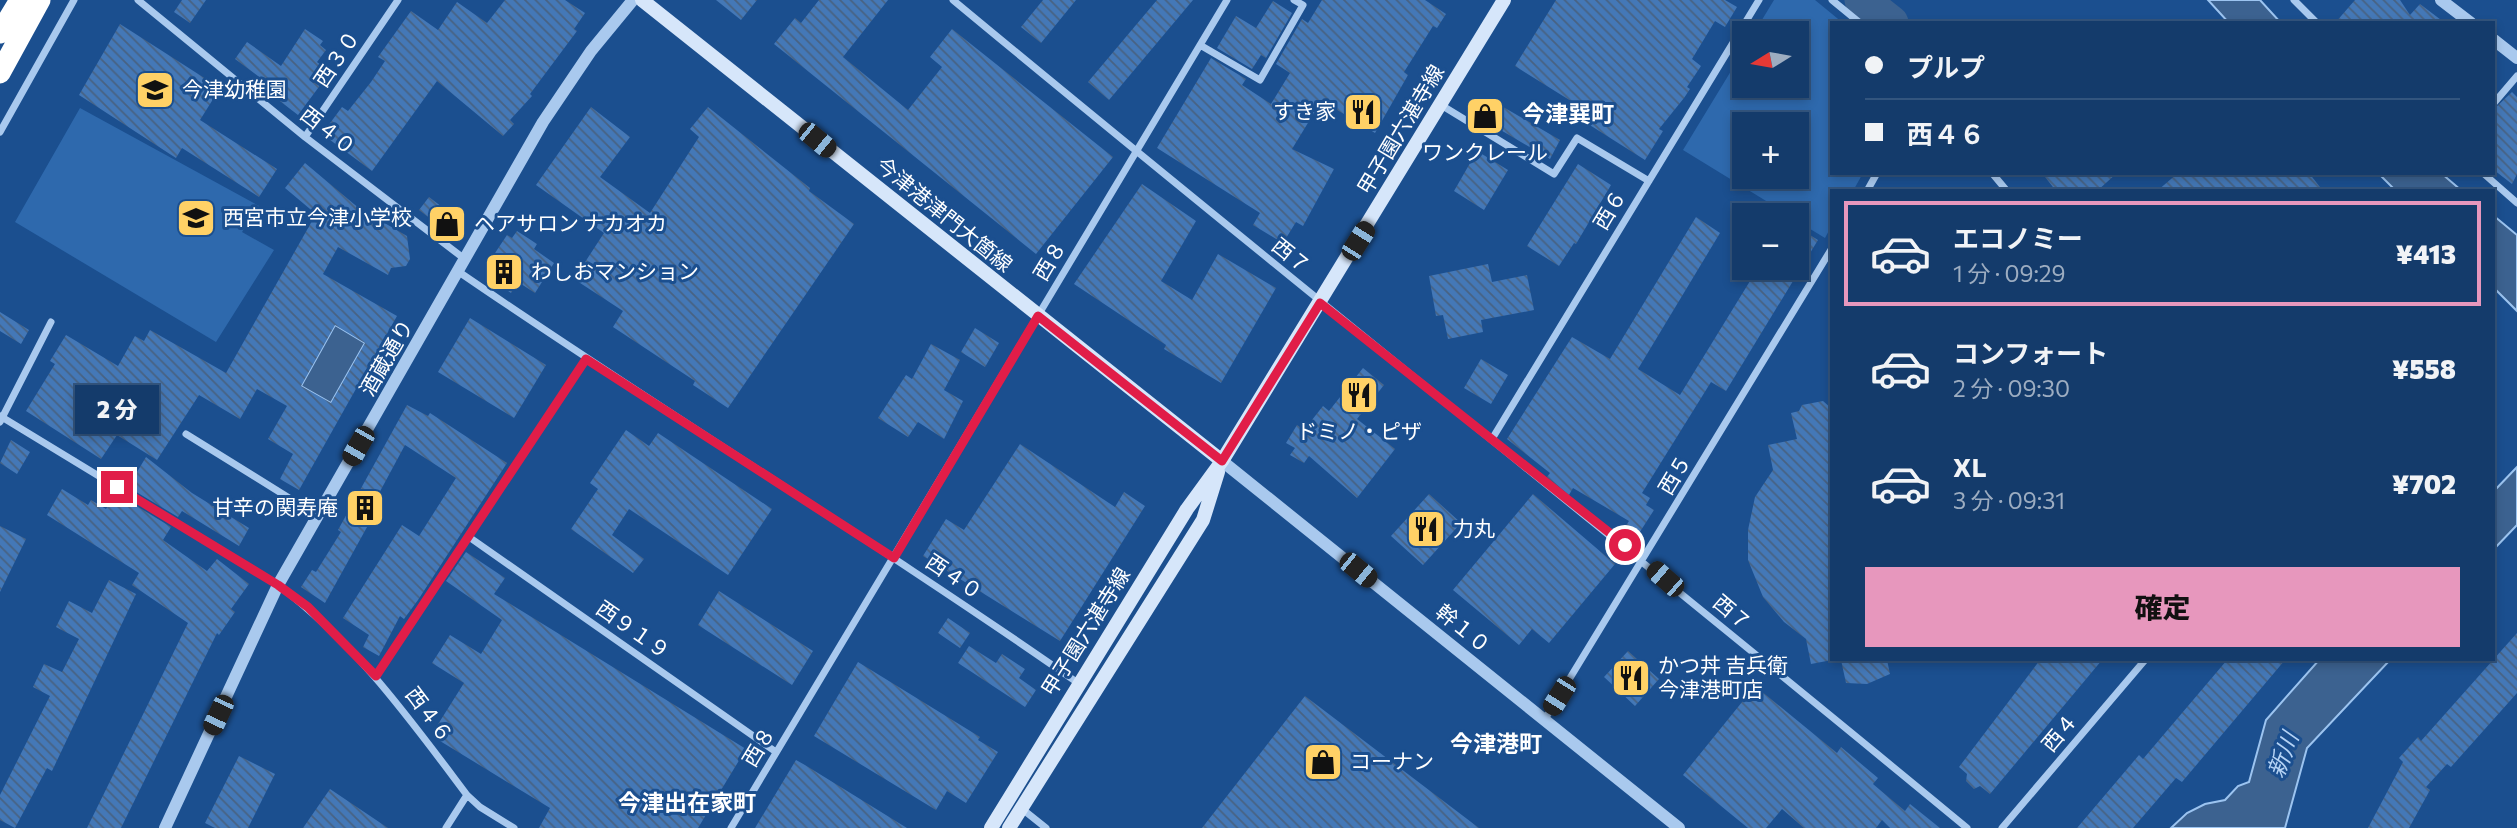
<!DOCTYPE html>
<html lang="ja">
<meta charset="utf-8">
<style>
body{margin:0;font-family:Commissioner,"Noto Sans JP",sans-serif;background:#214673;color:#f1f3f6;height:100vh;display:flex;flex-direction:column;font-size:26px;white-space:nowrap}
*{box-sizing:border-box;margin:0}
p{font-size:23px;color:#9dadc1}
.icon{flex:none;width:38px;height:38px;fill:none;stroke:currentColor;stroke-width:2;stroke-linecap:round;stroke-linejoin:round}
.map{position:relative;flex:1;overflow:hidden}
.drawer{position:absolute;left:1830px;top:189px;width:665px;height:472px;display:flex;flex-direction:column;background:#143b6b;border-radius:0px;box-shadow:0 4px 10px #0003,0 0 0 2px #33557e}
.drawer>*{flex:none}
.hud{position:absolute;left:1830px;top:21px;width:665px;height:154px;border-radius:0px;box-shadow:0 4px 10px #0003,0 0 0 2px #33557e;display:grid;align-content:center;height:154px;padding:0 35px;background:#143b6b}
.needle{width:46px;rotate:259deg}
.tools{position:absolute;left:1732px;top:21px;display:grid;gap:14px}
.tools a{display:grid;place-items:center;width:77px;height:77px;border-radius:0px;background:#143b6b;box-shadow:0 4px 10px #0003,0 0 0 2px #33557e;font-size:35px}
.end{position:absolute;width:32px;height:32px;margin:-16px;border:9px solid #e11d48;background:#fff;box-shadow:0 0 0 4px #fff}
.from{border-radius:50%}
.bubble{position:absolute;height:49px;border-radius:0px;background:#143b6b;box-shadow:0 4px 10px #0003,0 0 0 2px #33557e;font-size:23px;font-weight:800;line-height:49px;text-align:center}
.car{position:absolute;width:21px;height:42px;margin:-21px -10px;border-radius:9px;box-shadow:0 0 5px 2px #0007;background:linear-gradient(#222 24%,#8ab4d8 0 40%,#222 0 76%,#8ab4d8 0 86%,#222 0)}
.hud b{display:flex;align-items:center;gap:24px;height:66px;font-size:26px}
.hud b+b{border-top:2px solid #33557e}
.hud i{width:18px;height:18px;background:#f1f3f6}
ul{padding:12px 0 0;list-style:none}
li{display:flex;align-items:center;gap:21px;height:105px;margin:0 14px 10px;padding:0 21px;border:4px solid transparent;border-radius:0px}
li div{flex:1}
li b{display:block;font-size:26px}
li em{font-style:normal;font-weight:800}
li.active{border-color:#e797bd}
li>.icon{width:63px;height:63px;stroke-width:1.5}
.action{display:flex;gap:14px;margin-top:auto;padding:14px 35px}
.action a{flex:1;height:80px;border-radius:0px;background:#e797bd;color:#111;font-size:28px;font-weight:800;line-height:80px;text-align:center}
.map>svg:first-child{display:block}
.green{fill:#2e69ad;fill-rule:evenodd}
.water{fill:#3c6290;stroke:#9cc4f0;stroke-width:2}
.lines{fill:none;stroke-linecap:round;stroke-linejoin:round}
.river{stroke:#3c6290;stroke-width:35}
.building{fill:url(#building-back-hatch);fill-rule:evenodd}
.minor{stroke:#a9c9ee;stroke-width:7}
.tertiary{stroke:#a9c9ee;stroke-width:12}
.secondary{stroke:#d6e6fa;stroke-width:14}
.motorway{stroke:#fff;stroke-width:21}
.route{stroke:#e11d48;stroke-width:9}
.labels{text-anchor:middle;stroke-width:6;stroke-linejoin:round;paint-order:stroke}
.street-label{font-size:21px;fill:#fff;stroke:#1b4f8f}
.poi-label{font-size:21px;fill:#fff;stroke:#1b4f8f;text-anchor:start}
.neighbourhood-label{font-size:23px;font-weight:bold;fill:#fff;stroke:#1b4f8f}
.water-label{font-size:23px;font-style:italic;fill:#b5d3f5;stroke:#1b4f8f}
</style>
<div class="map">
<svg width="2517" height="828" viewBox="0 0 2517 828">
<defs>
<pattern id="building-back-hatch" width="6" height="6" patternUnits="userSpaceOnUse" patternTransform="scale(1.75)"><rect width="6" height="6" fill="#4478b7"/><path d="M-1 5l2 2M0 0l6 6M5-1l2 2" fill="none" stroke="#486282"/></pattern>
</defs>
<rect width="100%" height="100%" fill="#1b4f8f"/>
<path class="green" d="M 1774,0 L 1815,0 L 1843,23 L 1832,23 L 1832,173 L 1863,173 L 1853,191 L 1832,191 L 1832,225 L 1825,238 L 1797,221 L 1797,215 L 1789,215 L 1683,150 L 1745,48 L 1745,86 L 1797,86 L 1797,33 L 1754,33 ZM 1745,124 L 1797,124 L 1797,177 L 1745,177 Z
M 80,108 L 259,206 L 242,232 L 274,250 L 216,342 L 15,222 Z"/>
<path class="water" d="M 2208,0 L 2260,0 L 2281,23 L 2229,23 Z
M 2378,173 L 2441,173 L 2462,191 L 2396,191 Z
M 2494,216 L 2517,235 L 2517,311 L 2494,288 Z
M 335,325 L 365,343 L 331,403 L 301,386 Z
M 2517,467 L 2517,525 L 2494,549 L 2494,491 Z
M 2319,660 L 2390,660 L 2307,748 L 2285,828 L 2171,828 L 2187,813 L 2205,804 L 2225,800 L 2238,786 L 2249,782 L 2266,720 Z"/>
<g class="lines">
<path class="river" d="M 1862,0 L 1891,23"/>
</g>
<path class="building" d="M 182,0 L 206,0 L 190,23 L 174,12 Z
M 505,0 L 565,0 L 585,13 L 574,29 L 577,31 L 530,94 L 532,96 L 510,120 L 514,124 L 503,136 L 437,81 L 372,171 L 322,134 L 342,107 L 348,111 L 371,82 L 385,61 L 378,57 L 411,11 L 438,30 L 457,2 L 487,23 Z
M 716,0 L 757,0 L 741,20 Z
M 819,0 L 888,0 L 843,57 L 908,110 L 942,67 L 930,57 L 952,29 L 1113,157 L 1036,254 L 774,44 L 795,18 L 801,23 Z
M 1043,0 L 1076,0 L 1041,43 L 1021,27 Z
M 1157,0 L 1193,0 L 1109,100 L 1088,82 Z
M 1322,0 L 1425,0 L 1446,14 L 1437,28 L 1433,26 L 1404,72 L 1408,75 L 1375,133 L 1334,108 L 1326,121 L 1314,113 L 1292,149 L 1334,169 L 1303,226 L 1296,222 L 1283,243 L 1253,225 L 1260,213 L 1157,148 L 1211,58 L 1246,79 L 1242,85 L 1271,104 L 1290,73 L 1276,64 L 1302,19 L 1308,23 Z
M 1556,0 L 1725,0 L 1737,7 L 1725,27 L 1715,21 L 1692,59 L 1701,66 L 1687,87 L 1690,89 L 1684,98 L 1659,129 L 1663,131 L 1645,160 L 1566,110 L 1571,101 L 1515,66 Z
M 2355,0 L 2400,0 L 2410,15 L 2420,4 L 2445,23 L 2335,23 Z
M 1273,1 L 1292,13 L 1266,58 L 1261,55 L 1252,69 L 1217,48 L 1236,16 L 1256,28 Z
M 120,24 L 220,88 L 200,120 L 277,169 L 259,197 L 182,148 L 176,158 L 79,95 Z
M 305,29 L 323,41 L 320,45 L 326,50 L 317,62 L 330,72 L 298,115 L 259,85 L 262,79 L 235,59 L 247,42 L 281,66 Z
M 2512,92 L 2517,97 L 2517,174 L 2512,184 L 2494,170 L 2494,109 Z
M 1493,101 L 1560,140 L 1550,159 L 1482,119 Z
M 591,107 L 630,137 L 600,177 L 650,213 L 699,137 L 690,129 L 708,107 L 810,188 L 809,191 L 854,224 L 728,408 L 693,385 L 695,381 L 613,327 L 623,311 L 574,279 L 604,233 L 536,185 Z
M 1477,151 L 1508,170 L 1484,210 L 1454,191 Z
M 305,163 L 379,225 L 381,221 L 407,236 L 410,259 L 406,266 L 391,268 L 388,275 L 338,247 L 323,274 L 397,316 L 299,490 L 280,479 L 293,454 L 268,439 L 287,406 L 257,389 L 240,419 L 199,395 L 157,460 L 117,435 L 101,459 L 26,411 L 55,364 L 50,361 L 66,335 L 118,366 L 135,336 L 144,341 L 150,330 L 226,373 L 316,214 L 285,188 ZM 335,325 L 365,343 L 331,403 L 301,386 Z
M 1578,164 L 1611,185 L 1576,244 L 1574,243 L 1559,266 L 1527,246 Z
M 2042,173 L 2117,173 L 2097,191 L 2056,191 Z
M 2178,173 L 2309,173 L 2323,191 L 2157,191 Z
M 1142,184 L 1196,221 L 1161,281 L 1192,300 L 1218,254 L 1276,288 L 1221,383 L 1164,349 L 1166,345 L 1074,284 Z
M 429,197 L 459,220 L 449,233 L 419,210 Z
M 1696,217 L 1720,233 L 1638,369 L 1680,395 L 1758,268 L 1797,268 L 1797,227 L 1818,240 L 1726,391 L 1711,382 L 1642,493 L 1650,498 L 1646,505 L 1654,510 L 1636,538 L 1623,530 L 1629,521 L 1573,488 L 1569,495 L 1547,477 L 1550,473 L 1507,439 L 1572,337 L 1610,359 Z
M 517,231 L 537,244 L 534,249 L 554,263 L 535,293 L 518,282 L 511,293 L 488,278 L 495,267 L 489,262 L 507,235 L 512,238 Z
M 1488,264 L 1492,282 L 1527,275 L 1534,310 L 1481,320 L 1483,332 L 1448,339 L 1443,315 L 1436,316 L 1429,276 Z
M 0,312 L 29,330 L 21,344 L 0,331 Z
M 470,318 L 546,365 L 514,418 L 438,372 Z
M 975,328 L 999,343 L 985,367 L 961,352 Z
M 931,344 L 960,360 L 944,390 L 963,401 L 944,439 L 918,422 L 908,437 L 878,418 L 906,375 L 912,379 Z
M 1481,359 L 1508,375 L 1491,404 L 1464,388 Z
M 1363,368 L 1384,385 L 1357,419 L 1395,449 L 1357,498 L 1309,456 L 1304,463 L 1290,455 L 1295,448 L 1286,443 L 1297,425 L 1304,430 L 1323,406 L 1329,411 Z
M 1823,401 L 1832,409 L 1832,660 L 1811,664 L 1806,639 L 1784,622 L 1763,597 L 1748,560 L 1748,530 L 1755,497 L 1773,470 L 1768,445 L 1797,439 L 1791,413 L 1799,411 L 1802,405 Z
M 407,405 L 428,416 L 430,413 L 507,463 L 418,600 L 404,619 L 400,616 L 379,656 L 363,647 L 369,635 L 343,618 L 402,525 L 419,536 L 456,478 L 405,445 L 377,497 L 382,500 L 325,603 L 301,587 L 312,570 L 316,572 L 341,532 L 338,530 Z
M 626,430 L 649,446 L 658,433 L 772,509 L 728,575 L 629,509 L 612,535 L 644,559 L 633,573 L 571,529 L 598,489 L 590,483 Z
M 11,440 L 30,452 L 17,474 L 0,463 Z
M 1020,444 L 1115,507 L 1124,492 L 1145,506 L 1060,641 L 923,556 L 946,519 L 964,530 Z
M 146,457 L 192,493 L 249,528 L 239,546 L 182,511 L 178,517 L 128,487 Z
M 62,489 L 88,505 L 91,500 L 106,509 L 110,502 L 116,506 L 122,497 L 171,527 L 163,540 L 207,571 L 217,559 L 249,584 L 231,609 L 235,612 L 219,635 L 217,633 L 121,828 L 87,828 L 188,623 L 132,585 L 139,573 L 47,515 Z
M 1429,494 L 1461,523 L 1423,565 L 1391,536 Z
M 1533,494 L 1615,564 L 1549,643 L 1532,629 L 1519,645 L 1453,590 Z
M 0,526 L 26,539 L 0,592 Z
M 466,552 L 505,578 L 494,594 L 746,749 L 698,828 L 539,828 L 550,808 L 440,741 L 435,729 L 464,683 L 432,663 L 450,635 L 481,654 L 502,620 L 446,581 Z
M 109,580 L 136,594 L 52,771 L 47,768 L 15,828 L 0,820 L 0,795 L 50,696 L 33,687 L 44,664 L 62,672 L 79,639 L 56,627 L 69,601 L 92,613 Z
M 719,591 L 813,651 L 792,685 L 698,625 Z
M 948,618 L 970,633 L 960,648 L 938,633 Z
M 2517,633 L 2517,693 L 2451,767 L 2447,764 L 2426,787 L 2430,790 L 2409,828 L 2368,828 L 2403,762 L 2399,758 L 2418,737 L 2421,741 Z
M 969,646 L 996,663 L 1002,654 L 1025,669 L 1019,678 L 1036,690 L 1025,707 L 958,663 Z
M 1628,651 L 1659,679 L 1635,706 L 1604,677 Z
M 1841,660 L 1887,660 L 1890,674 L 1867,684 L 1846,683 Z
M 2040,660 L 2102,660 L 1990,794 L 1980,786 L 1974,789 L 1966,781 L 1967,774 L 1959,767 Z
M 2227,660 L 2285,660 L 2182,782 L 2176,778 L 2133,828 L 2077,828 L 2139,755 L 2143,759 Z
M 858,662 L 980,737 L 978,740 L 998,752 L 966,803 L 947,791 L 936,810 L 814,736 Z
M 1755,686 L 1837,753 L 1841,747 L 1878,778 L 1873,784 L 1905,811 L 1910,804 L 1940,828 L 1890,828 L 1882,820 L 1876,828 L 1804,828 L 1782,809 L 1766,828 L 1748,828 L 1683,775 Z
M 1305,696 L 1479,828 L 1202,828 Z
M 239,756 L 275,774 L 248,828 L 215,828 L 205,823 Z
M 796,760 L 805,765 L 907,828 L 755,828 Z
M 330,789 L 388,828 L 303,828 Z"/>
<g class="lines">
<path class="minor" d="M 138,0 L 305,137 L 466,260
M 953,0 C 1289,279 1631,550 1967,828
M 1832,0 L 1860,23
M 2294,0 L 2317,23
M 1200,45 L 1260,80 L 1303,5 L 1294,0
M 2494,103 L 2517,76
M 1441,105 L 1554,174 L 1577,138 L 1649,181
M 0,132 L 74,0
M 305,137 L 398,0
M 1992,173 L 2007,191
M 2483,173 L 2517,203
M 1867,191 L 1877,173
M 459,272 C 663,412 875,541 1078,683
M 0,416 L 278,585 C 356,644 409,718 467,795 L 480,807 L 514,828
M 0,422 L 51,322
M 186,434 L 318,516
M 1492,439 L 1759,0
M 469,537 L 776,752
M 376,676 L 586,359
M 1545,719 L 1832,248
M 1021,808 L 1046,828
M 446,828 L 467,795
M 731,828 L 1227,0
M 2002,828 L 2145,660"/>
<path class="tertiary" d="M 2441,0 L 2471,23
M 2494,40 L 2517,58
M 1222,461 L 1679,828
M 165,828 L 278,585 L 543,122 L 591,51 L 633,0"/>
<path class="secondary" d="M 642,0 L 1222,461
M 991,828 L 1187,509 L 1222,461 L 1504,0
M 1009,828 L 1203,520 L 1218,472"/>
<path class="motorway" d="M 0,33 L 20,0
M 0,73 L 40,0"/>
</g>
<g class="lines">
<path class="route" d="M 117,487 L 278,585 L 308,607 L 376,676 L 586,359 L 894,558 L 1038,316 L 1222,461 L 1320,303 L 1625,545"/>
</g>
<defs>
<g id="school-square" transform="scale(2.0125)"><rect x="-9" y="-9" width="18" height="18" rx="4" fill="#ffd166" stroke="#1b4f8f"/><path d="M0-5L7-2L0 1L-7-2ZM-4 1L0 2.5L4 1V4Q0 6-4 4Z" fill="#111"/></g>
<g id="restaurant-square" transform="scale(2.0125)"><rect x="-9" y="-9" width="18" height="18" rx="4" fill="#ffd166" stroke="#1b4f8f"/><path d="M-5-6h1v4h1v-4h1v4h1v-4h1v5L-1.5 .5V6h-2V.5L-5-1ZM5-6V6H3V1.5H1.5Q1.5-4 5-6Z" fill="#111"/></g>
<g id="shop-square" transform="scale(2.0125)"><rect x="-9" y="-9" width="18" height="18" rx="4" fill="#ffd166" stroke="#1b4f8f"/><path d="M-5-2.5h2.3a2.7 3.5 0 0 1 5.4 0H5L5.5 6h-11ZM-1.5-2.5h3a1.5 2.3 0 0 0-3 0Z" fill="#111"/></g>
<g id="building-square" transform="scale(2.0125)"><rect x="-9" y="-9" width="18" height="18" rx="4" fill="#ffd166" stroke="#1b4f8f"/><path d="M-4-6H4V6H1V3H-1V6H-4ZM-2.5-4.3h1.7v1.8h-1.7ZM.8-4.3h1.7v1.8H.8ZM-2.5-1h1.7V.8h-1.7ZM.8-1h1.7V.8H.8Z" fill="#111"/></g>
</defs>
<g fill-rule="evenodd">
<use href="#school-square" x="155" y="90"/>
<use href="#restaurant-square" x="1363" y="112"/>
<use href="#shop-square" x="1485" y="116"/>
<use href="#school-square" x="196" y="218"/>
<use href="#shop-square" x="447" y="224"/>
<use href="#building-square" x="504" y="272"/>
<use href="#restaurant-square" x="1359" y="395"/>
<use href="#building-square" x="365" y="508"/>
<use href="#restaurant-square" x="1426" y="529"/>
<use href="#restaurant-square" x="1631" y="678"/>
<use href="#shop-square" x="1323" y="762"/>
</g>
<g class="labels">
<g class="street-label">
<text transform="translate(337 59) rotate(-56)" y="7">西３０</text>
<text transform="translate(1401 130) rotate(-59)" y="7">甲子園六湛寺線</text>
<text transform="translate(328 131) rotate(38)" y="7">西４０</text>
<text transform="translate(1610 210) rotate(-59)" y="7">西６</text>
<text transform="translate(944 215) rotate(39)" y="7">今津港津門大箇線</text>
<text transform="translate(1291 256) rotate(39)" y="7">西７</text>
<text transform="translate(1050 261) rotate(-59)" y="7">西８</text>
<text transform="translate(387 358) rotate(-60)" y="7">酒蔵通り</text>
<text transform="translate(1675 475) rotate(-59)" y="7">西５</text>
<text transform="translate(954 577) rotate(34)" y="7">西４０</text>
<text transform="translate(1732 613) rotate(40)" y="7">西７</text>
<text transform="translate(1463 629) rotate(39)" y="7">幹１０</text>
<text transform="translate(633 630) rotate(35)" y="7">西９１９</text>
<text transform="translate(1086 632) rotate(-58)" y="7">甲子園六湛寺線</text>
<text transform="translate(429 715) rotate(53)" y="7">西４６</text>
<text transform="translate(2060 733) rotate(-50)" y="7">西４</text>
<text transform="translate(759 747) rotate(-59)" y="7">西８</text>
</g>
<g class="poi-label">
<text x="182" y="97">今津幼稚園</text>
<text x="1336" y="119" text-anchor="end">すき家</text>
<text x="1485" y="160" text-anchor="middle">ワンクレール</text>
<text x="223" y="225">西宮市立今津小学校</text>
<text x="474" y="231">ヘアサロン ナカオカ</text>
<text x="531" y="279">わしおマンション</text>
<text x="1359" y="439" text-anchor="middle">ドミノ・ピザ</text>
<text x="338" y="515" text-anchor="end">甘辛の関寿庵</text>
<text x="1453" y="536">力丸</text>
<text x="1658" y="673">かつ丼 吉兵衛<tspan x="1658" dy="24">今津港町店</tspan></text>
<text x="1350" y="769">コーナン</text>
</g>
<g class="neighbourhood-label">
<text x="1568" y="122">今津巽町</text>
<text x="1496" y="752">今津港町</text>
<text x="687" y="811">今津出在家町</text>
</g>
<g class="water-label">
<text transform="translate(2283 755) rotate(-69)" y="8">新川</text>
</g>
</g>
</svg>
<div class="tools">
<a><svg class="needle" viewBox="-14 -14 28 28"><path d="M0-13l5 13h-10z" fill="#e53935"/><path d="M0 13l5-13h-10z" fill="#9dadc1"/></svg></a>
<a>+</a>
<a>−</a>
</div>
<i class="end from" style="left:1625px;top:545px"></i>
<i class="end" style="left:117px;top:487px"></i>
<div class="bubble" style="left:75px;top:385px;width:84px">2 分</div>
<i class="car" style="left:817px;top:140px;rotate:129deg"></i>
<i class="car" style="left:1358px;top:241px;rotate:32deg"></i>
<i class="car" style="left:358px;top:446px;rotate:210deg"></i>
<i class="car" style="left:1358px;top:570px;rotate:129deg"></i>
<i class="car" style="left:1665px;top:579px;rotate:311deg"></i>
<i class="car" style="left:1559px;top:696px;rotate:212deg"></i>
<i class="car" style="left:218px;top:715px;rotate:205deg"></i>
<div class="hud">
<b><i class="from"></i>プルプ</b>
<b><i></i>西４６</b>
</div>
<section class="drawer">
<ul>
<li class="active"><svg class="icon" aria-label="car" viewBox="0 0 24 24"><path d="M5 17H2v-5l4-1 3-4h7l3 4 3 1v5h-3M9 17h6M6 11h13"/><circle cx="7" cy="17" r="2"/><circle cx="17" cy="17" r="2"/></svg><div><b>エコノミー</b><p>1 分 · 09:29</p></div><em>¥413</em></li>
<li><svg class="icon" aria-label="car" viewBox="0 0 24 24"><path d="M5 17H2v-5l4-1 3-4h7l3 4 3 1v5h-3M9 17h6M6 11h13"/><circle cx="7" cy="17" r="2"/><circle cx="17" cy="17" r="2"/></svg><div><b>コンフォート</b><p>2 分 · 09:30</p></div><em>¥558</em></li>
<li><svg class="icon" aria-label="car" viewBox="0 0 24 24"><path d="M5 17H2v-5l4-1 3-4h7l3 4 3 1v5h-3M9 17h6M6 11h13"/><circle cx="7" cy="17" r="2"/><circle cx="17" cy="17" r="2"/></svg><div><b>XL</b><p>3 分 · 09:31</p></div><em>¥702</em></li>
</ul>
<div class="action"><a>確定</a></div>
</section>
</div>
